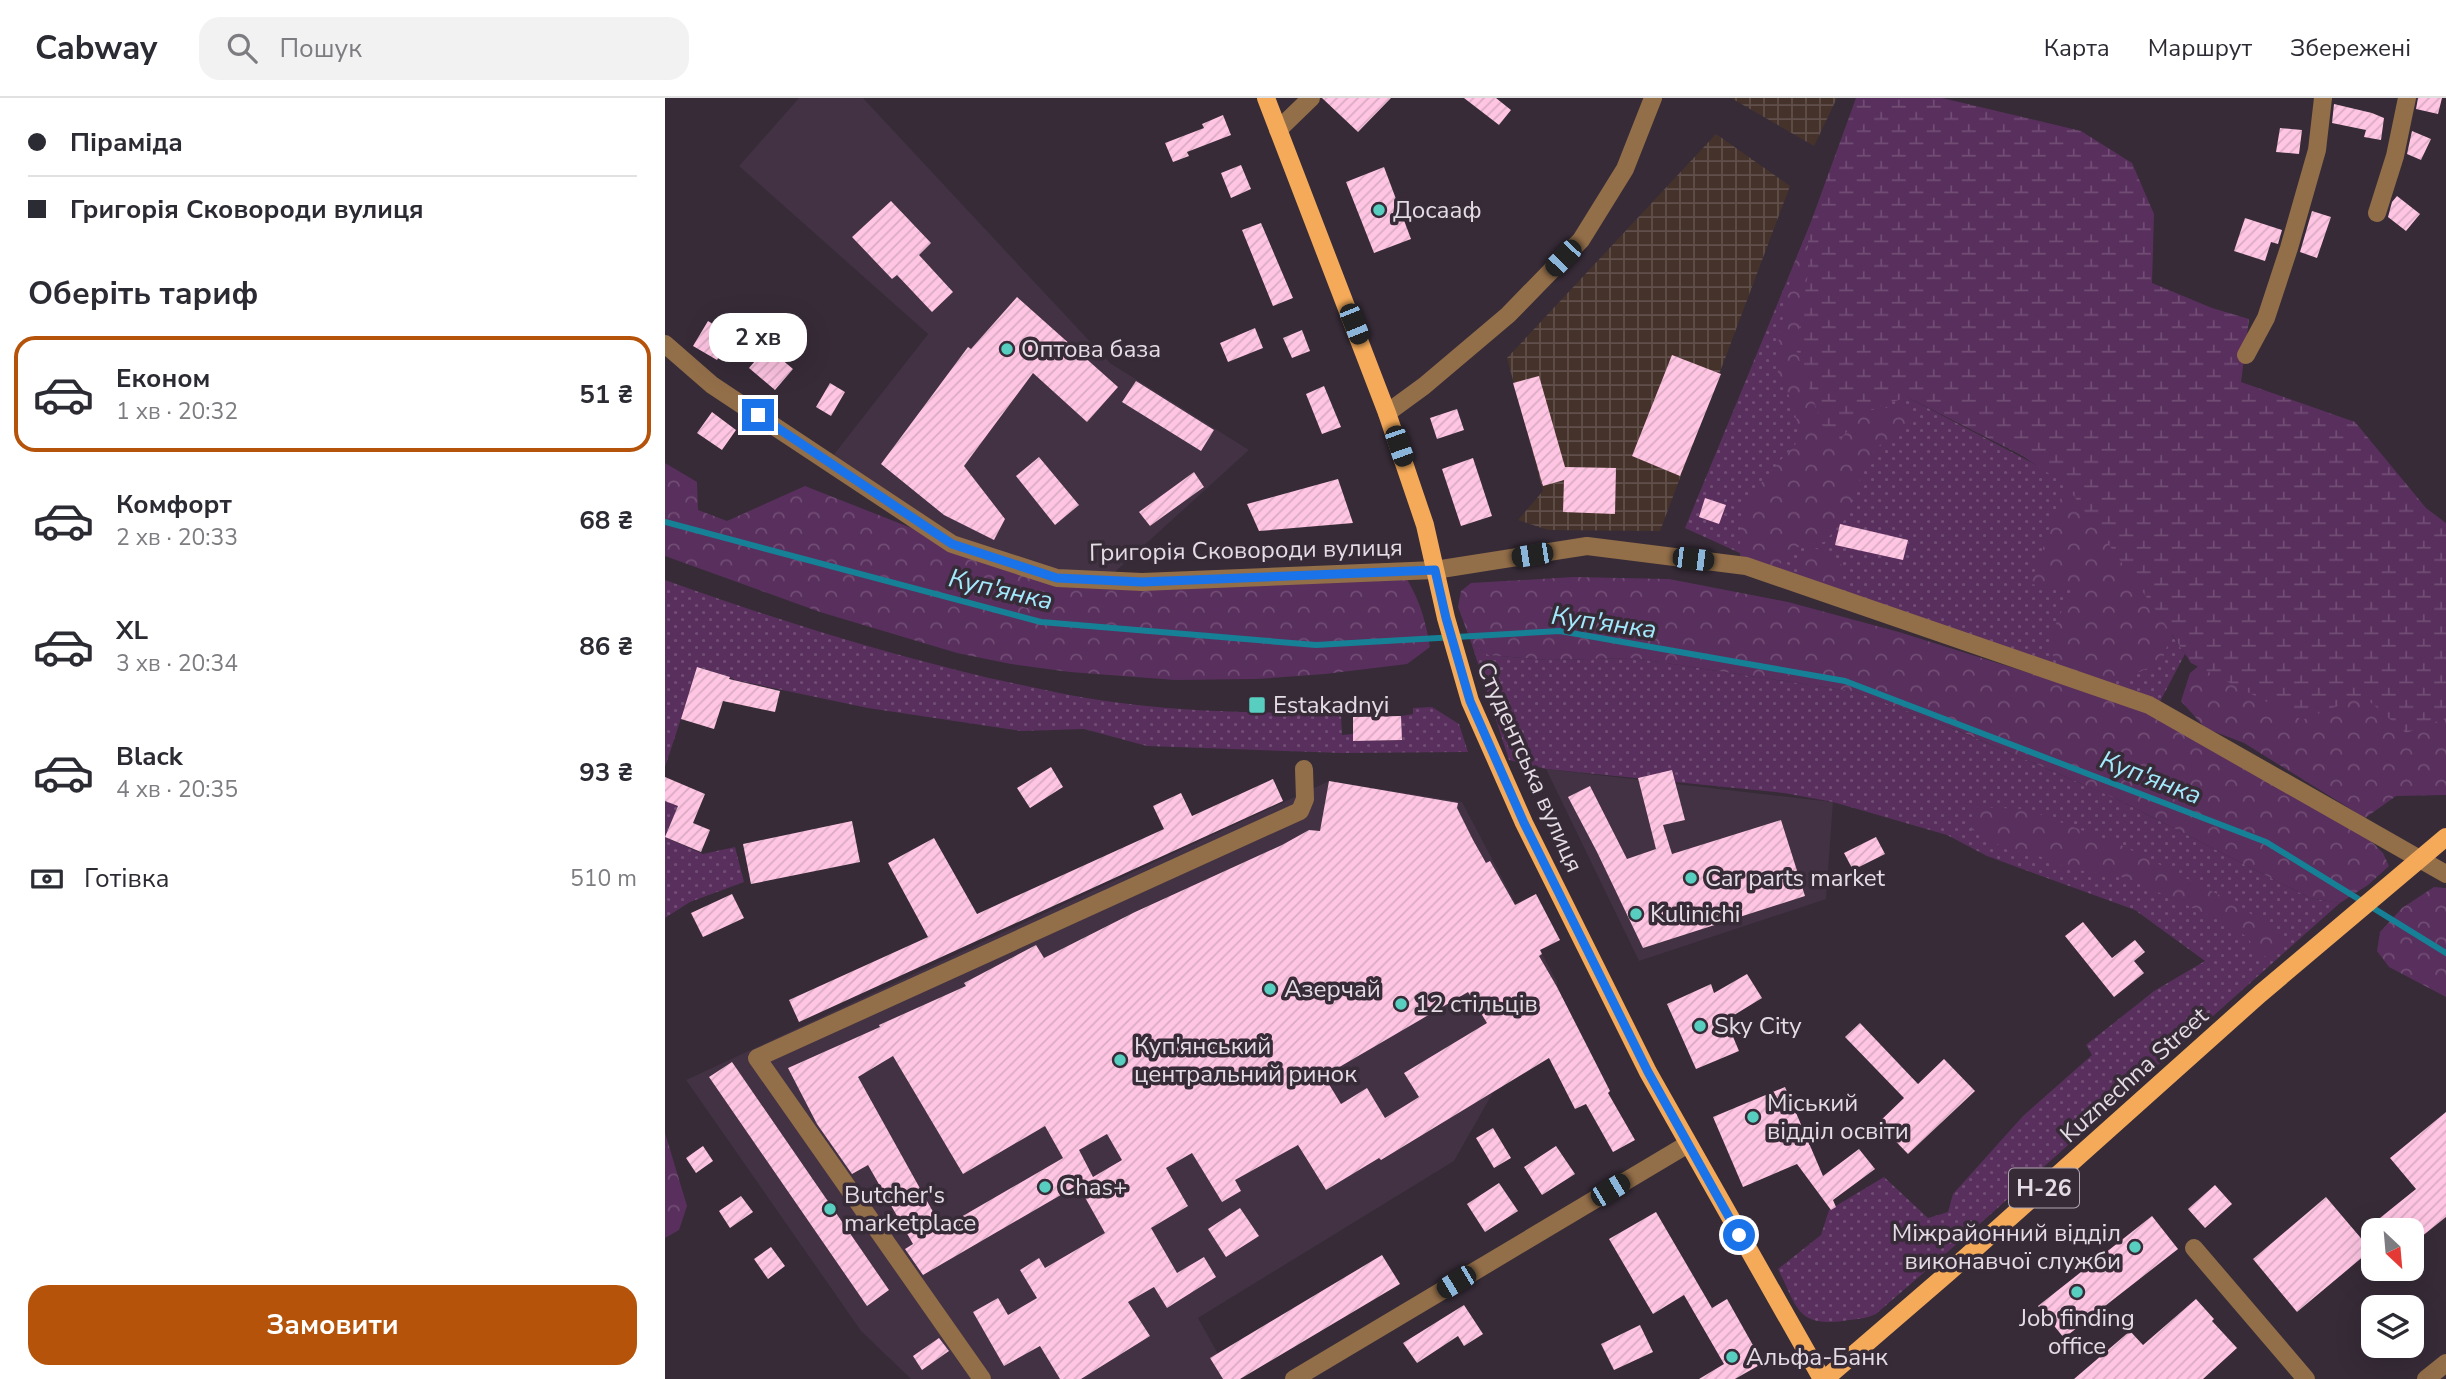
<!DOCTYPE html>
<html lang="uk">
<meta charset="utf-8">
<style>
body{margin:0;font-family:"Nunito Sans",sans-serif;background:#f2f2f3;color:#2b2b33;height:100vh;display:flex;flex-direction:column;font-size:26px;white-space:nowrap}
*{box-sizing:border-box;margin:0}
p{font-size:23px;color:#7c7c81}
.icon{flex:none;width:38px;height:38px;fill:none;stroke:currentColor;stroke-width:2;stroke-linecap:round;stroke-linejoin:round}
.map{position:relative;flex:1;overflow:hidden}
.sheet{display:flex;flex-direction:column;background:#fff;width:665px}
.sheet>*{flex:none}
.hud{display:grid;align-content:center;height:154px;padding:0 28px;background:#fff}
.needle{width:46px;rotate:154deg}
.buttons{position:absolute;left:1696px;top:1120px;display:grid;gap:14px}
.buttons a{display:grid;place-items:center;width:63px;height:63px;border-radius:14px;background:#fff;box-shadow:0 7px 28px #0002;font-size:35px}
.end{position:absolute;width:32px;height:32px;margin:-16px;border:9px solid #1a73e8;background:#fff;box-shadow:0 0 0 4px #fff}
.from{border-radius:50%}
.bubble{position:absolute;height:49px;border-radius:21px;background:#fff;box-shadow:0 7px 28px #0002;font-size:23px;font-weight:700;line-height:49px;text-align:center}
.car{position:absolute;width:21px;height:42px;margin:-21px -10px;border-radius:9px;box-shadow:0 0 5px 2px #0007;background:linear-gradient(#222 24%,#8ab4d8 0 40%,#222 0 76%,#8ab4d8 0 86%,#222 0)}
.hud b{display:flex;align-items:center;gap:24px;height:66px;font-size:26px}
.hud b+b{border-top:2px solid #e1e1e2}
.hud i{width:18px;height:18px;background:#2b2b33}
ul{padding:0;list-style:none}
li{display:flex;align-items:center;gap:21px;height:116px;margin:0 14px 10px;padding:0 14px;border:4px solid transparent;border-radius:21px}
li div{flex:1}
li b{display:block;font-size:26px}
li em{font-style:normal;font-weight:700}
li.on{border-color:#b45309}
li>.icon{width:63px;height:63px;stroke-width:1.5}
h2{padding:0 28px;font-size:32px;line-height:84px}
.pay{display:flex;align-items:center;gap:18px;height:77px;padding:0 28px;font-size:26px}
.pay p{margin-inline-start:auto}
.button{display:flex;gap:14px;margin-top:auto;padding:14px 28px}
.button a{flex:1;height:80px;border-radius:21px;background:#b45309;color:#fff;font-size:28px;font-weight:700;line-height:80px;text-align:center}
header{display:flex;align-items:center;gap:42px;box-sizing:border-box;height:98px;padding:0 35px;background:#fff;border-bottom:2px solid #e1e1e2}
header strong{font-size:33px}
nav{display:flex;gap:38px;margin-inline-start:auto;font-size:24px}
.search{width:490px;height:63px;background:#f2f2f3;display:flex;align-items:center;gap:18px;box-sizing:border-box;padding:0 24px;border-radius:21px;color:#7c7c81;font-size:26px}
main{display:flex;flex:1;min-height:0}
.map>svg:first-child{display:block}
.built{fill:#423243}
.industrial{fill:url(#industrial-grid)}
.grass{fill:url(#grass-dots)}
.forest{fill:url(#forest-crowns)}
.wetland{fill:url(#wetland-marsh)}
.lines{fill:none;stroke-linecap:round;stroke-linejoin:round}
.stream{stroke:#168196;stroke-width:6}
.building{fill:url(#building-hatch);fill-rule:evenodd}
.minor{stroke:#926e49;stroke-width:18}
.major{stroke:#f4aa59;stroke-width:18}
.route{stroke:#1a73e8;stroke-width:9}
.poi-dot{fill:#58cec0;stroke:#362b37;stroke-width:2.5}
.labels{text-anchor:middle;stroke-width:7;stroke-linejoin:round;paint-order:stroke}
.shield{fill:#362b37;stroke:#b0a7b0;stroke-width:2}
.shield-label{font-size:23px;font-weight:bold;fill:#e4dce4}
.poi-label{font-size:24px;fill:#e4dce4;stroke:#362b37;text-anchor:start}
.street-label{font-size:24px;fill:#e4dce4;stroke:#362b37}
.water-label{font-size:26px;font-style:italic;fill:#a3e9fc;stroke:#362b37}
</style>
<header>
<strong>Cabway</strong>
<div class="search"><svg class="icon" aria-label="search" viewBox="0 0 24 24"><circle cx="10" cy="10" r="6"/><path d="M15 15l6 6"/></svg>Пошук</div>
<nav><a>Карта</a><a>Маршрут</a><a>Збережені</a></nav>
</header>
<main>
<section class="sheet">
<div class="hud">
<b><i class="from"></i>Піраміда</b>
<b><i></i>Григорія Сковороди вулиця</b>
</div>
<h2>Оберіть тариф</h2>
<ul>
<li class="on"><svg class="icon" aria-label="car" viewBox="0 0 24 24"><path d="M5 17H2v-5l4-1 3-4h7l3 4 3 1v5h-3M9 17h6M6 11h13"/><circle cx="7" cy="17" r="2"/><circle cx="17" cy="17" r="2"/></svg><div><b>Економ</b><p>1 хв · 20:32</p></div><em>51 ₴</em></li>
<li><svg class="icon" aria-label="car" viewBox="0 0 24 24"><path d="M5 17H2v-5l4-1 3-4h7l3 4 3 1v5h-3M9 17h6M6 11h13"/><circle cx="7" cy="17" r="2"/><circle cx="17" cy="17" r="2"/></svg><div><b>Комфорт</b><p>2 хв · 20:33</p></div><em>68 ₴</em></li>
<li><svg class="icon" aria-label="car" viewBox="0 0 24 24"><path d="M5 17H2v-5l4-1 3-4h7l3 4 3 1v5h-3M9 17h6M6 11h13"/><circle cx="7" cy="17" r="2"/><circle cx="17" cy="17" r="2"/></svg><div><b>XL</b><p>3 хв · 20:34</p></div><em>86 ₴</em></li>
<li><svg class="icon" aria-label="car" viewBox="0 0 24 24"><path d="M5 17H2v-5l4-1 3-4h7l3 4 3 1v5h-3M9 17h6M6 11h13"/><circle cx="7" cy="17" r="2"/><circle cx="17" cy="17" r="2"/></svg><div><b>Black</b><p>4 хв · 20:35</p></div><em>93 ₴</em></li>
</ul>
<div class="pay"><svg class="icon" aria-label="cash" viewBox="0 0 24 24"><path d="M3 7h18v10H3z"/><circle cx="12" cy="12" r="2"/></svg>Готівка<p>510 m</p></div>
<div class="button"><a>Замовити</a></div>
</section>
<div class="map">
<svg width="1781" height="1281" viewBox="0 0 1781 1281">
<defs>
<pattern id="industrial-grid" width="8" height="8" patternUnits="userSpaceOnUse" patternTransform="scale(1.75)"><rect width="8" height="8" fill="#45322b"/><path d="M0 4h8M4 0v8" fill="none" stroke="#604f4a"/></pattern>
<pattern id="grass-dots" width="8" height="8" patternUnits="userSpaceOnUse" patternTransform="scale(1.75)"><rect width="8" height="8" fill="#592f5d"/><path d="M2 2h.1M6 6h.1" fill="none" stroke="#714d74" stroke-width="1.8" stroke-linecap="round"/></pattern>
<pattern id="forest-crowns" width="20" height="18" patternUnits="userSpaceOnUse" patternTransform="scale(1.75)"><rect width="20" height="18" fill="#592f5d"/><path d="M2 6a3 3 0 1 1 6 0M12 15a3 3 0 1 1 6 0" fill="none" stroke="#714d74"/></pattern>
<pattern id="wetland-marsh" width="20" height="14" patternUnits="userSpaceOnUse" patternTransform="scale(1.75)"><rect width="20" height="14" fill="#592f5d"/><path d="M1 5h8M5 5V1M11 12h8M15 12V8" fill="none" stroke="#714d74"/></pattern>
<pattern id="building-hatch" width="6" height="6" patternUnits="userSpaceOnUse" patternTransform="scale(1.75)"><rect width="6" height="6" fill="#ffc5e3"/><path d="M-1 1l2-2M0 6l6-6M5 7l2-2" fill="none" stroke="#daabc3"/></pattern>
</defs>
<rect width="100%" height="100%" fill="#362b37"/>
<path class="built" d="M 134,0 L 198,0 L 445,265 L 584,352 L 440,483 L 287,446 L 163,364 L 263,236 L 74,68 Z
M 881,671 L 1168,704 L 1161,801 L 974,863 Z
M 664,683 L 797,704 L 892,884 L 892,889 L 852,913 L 858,942 L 789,1063 L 533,1220 L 567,1281 L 246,1281 L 196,1233 L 21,982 Z"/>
<path class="industrial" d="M 1066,0 L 1172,0 L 1149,48 Z
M 1051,36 L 1125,88 L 995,433 L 883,432 L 853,422 L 878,393 L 842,260 Z"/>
<path class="grass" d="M 1144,129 L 1242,299 L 1402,383 L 1520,556 L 1491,611 L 1112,472 L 1020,430 Z
M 0,482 C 106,520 214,554 324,580 C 371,590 417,601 464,606 C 534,615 606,614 676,616 L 677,637 L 688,636 L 689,643 L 736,642 L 736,618 L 748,616 L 748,610 L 767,609 L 794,626 L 803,654 L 677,655 L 482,648 L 419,631 L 356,633 L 203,610 L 70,582 L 65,579 L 33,569 L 0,669 Z
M 806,544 L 824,557 L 883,562 L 968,560 L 1191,594 L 1282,628 L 1450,700 L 1645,800 L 1675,805 L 1309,1131 L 1211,1216 C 1200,1221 1190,1221 1178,1223 C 1131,1229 1132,1208 1113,1171 L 1156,1137 L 1164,1112 L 1219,1079 L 1263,1120 L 1283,1114 L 1288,1096 L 1358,1018 L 1427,957 L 1421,947 L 1489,893 L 1540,863 L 1470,812 L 1322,758 L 1282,737 L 1168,704 L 1119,695 L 881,671 L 844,662 Z
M 0,703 L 13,708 L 0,739 L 38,756 L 70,749 L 79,784 L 25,804 L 0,820 Z"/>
<path class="forest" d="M 1146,124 L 1202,313 L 1230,307 L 1255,319 L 1211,350 L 1189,393 L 1185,416 L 1159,444 C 1134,447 1124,448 1112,472 L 1093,468 L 1075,458 C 1075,444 1074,428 1078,414 C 1085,393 1120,358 1136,340 L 1127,304 L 1113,275 L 1112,251 L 1127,171 Z
M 0,365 L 32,384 L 33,412 L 62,423 L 140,388 L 287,446 L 392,480 L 737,473 C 754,500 760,519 765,549 L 742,566 L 660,576 L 592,581 L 510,582 L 405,574 L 346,566 L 292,555 L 155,514 L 0,458 Z
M 1402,383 L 1507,535 L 1496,565 C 1478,571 1458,584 1439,583 C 1431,583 1421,578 1413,576 C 1365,563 1393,520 1408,492 L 1365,486 Z
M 1148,450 L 1165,455 L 1177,468 L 1176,490 L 1148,491 L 1132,478 L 1135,462 Z
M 908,479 L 1004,481 L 1123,504 L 1234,534 L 1396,585 L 1487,615 L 1702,739 L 1718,755 L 1724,768 L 1703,787 L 1675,805 L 1645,800 L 1454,702 L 1290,631 L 1191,594 L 968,560 L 883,562 L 823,557 L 806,544 L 793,509 L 796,493 L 806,485 Z
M 1541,562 L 1781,591 L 1781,697 L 1731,698 L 1700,720 L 1579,645 L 1540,630 L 1516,603 L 1525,575 Z
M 1309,709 L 1361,711 L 1458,748 L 1564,802 L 1614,834 L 1619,853 L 1591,861 L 1584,840 L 1554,822 L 1462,780 L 1401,770 L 1374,758 L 1341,751 L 1306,731 Z
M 1769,789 L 1781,790 L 1781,899 L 1724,869 L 1712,853 L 1715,834 L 1737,810 Z
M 0,1035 L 22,1108 L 14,1132 L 0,1140 Z"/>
<path class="wetland" d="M 1191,0 L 1277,0 L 1416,33 L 1467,65 L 1489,116 L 1487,185 L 1547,210 L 1584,221 L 1576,284 L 1690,324 L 1761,410 L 1781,425 L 1781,620 L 1741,635 L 1698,598 L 1637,622 L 1526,565 L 1490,511 L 1401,387 L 1356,357 L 1242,299 L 1202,313 L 1173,343 L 1157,327 L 1131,251 L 1143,175 L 1143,132 Z"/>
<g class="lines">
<path class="stream" d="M 0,424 L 376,524 L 651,547 L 895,533 L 1180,583 L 1601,744 L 1781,855"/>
</g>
<path class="building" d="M 657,0 L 726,0 L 693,34 Z
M 799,0 L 831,0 L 846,12 L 834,27 Z
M 1753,0 L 1777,0 L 1773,16 L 1751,11 Z
M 1669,6 L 1707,15 L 1719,20 L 1716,42 L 1699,39 L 1701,32 L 1667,25 Z
M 558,17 L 566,37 L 522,54 L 524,58 L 508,64 L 500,45 L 539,30 L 537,26 Z
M 1615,30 L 1637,32 L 1634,56 L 1611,54 Z
M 1747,33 L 1766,41 L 1756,62 L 1742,56 Z
M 576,67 L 586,91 L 566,100 L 556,75 Z
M 719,69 L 746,141 L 709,155 L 681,84 Z
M 1732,98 L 1755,116 L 1741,133 L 1723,119 L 1727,104 Z
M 226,103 L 266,145 L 254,157 L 288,194 L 267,214 L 232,177 L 227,181 L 187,139 Z
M 1647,113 L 1666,119 L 1652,160 L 1635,154 Z
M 1580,120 L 1617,132 L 1613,146 L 1606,144 L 1600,163 L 1569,153 Z
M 596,125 L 628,200 L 608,208 L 577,132 Z
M 352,199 L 453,289 L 422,324 L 368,275 L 299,368 L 340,421 L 329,442 L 279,417 L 216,366 L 303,249 L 306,251 Z
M 43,223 L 67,238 L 52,262 L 28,248 Z
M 590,230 L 598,250 L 563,264 L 555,245 Z
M 637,232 L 645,253 L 627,260 L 618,240 Z
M 102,249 L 128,271 L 110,292 L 84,270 Z
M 1007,257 L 1056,276 L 1015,378 L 967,358 Z
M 874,278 L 900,369 L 951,370 L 950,416 L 898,414 L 899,382 L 878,388 L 848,285 Z
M 471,283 L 549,332 L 536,353 L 457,304 Z
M 165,285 L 180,294 L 166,318 L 151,309 Z
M 659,288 L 676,329 L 657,336 L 641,296 Z
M 792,311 L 799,332 L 772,341 L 765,320 Z
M 47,314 L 71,332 L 57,352 L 32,335 Z
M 374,359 L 414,407 L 390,427 L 351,378 Z
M 808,360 L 827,418 L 796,428 L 777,371 Z
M 529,374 L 539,389 L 485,428 L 474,414 Z
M 673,381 L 688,425 L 594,433 L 582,406 Z
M 1040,400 L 1061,407 L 1054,426 L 1034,419 Z
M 1175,426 L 1243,442 L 1238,462 L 1170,447 Z
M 32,569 L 65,579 L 64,581 L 115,593 L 110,614 L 58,603 L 49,631 L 16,621 Z
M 736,618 L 737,642 L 688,643 L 688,619 Z
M 386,669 L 398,689 L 365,710 L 352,690 Z
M 1007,672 L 1020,722 L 998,727 L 1007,756 L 1116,722 L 1140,798 L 978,850 L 932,754 L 903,699 L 925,688 L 962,761 L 991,751 L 973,680 Z
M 0,679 L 40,696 L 28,725 L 45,732 L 36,754 L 0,739 L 13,708 L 0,703 Z
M 608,681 L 618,703 L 134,924 L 124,902 L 263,839 L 223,765 L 269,740 L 312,816 L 499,731 L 488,708 L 516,695 L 527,718 Z
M 664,683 L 793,705 L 792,710 L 808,742 L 821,765 L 825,763 L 850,807 L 871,796 L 895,842 L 875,852 L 877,856 L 874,858 L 892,889 L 945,993 L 943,995 L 970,1042 L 948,1054 L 921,1006 L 910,1011 L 884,960 L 716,1062 L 714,1060 L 661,1092 L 633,1047 L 570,1082 L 576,1093 L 557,1104 L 527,1055 L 501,1070 L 523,1108 L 486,1130 L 512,1175 L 539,1159 L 551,1179 L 502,1210 L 489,1189 L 463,1204 L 485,1238 L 416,1281 L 395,1281 L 375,1248 L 339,1268 L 308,1214 L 333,1200 L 343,1217 L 372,1200 L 355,1172 L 374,1160 L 380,1170 L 440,1135 L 413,1087 L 258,1177 L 240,1151 L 248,1146 L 203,1067 L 187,1076 L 152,1026 L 123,970 L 215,929 L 214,927 L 301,888 L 299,885 L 371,847 L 379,860 L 470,814 L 617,747 L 644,732 L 655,733 ZM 803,894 L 822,925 L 739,975 L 754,999 L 720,1020 L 702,990 L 676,1006 L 659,978 ZM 228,958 L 298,1076 L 380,1028 L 398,1060 L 277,1130 L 193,979 ZM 442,1036 L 457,1062 L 428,1079 L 414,1052 Z
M 187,723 L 195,764 L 86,786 L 78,746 Z
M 1211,739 L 1220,756 L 1188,772 L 1179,755 Z
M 67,796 L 79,820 L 38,839 L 26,815 Z
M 1418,824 L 1447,860 L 1470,842 L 1480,854 L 1469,863 L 1479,875 L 1449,899 L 1400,838 Z
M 1082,876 L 1097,900 L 1061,922 L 1074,953 L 1031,971 L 1002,906 L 1046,886 L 1049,895 Z
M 1195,925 L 1253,986 L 1279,961 L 1310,993 L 1243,1056 L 1213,1025 L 1239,1000 L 1180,939 Z
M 67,964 L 224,1192 L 202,1208 L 44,979 Z
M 1120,989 L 1158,1078 L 1194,1051 L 1210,1071 L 1168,1102 L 1171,1109 L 1166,1112 L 1132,1066 L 1078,1089 L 1048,1019 Z
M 1781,1014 L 1781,1119 L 1746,1147 L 1746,1132 L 1700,1132 L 1751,1091 L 1725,1060 Z
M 828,1030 L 846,1060 L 829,1070 L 811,1040 Z
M 38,1048 L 48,1063 L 31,1075 L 21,1060 Z
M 891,1048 L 910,1076 L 877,1097 L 859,1069 Z
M 834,1085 L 853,1113 L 820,1134 L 802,1106 Z
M 1550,1087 L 1567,1106 L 1540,1130 L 1523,1111 Z
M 76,1098 L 88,1114 L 65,1130 L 54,1113 Z
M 1661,1099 L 1706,1152 L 1632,1214 L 1588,1161 Z
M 575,1110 L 594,1138 L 561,1159 L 543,1131 Z
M 991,1114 L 1047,1210 L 1062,1201 L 1098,1265 L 1070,1281 L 1034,1281 L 1059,1266 L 1019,1197 L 988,1216 L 944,1141 Z
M 1487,1118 L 1513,1151 L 1399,1240 L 1373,1208 Z
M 106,1149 L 120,1168 L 103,1181 L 89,1161 Z
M 717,1157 L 735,1186 L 575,1281 L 558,1281 L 545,1260 Z
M 1531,1201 L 1549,1221 L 1547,1223 L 1572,1250 L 1538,1281 L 1409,1281 L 1465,1233 L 1478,1247 Z
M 799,1207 L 818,1236 L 799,1248 L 793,1238 L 752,1265 L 738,1245 Z
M 975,1227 L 988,1254 L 949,1272 L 936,1246 Z
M 274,1240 L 284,1253 L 257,1272 L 248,1258 Z"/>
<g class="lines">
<path class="minor" d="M 613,32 L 646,0
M 1712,115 L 1730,58 L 1742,0
M 0,246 L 47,287 L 287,446 L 392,480 L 477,484 L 770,472 L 922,448 L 1081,468 L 1484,607 L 1781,776
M 1581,257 L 1601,220 L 1624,150 L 1652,52 L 1658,0
M 722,315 L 759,288 L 843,217 L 916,142 L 960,71 L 988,0
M 1529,1150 L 1641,1281
M 317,1281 L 92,960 L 635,713 L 640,701 L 639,671
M 629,1281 L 1023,1046
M 1761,1281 L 1781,1265"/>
<path class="major" d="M 601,0 L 722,315 L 760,427 L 781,520 L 805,603 L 859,725 L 983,974 L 1157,1281
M 1160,1281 L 1283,1175 L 1595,896 L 1781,739"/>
</g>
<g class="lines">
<path class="route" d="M 93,317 L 287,446 L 392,480 L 477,484 L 770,472 L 781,520 L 805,603 L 859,725 L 983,974 L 1074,1137"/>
</g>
<g class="poi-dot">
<circle cx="714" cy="112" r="7"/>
<circle cx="342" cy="251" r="7"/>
<rect x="583" y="598" width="18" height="18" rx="3.5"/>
<circle cx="1026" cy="780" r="7"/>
<circle cx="971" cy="816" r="7"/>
<circle cx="605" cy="891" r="7"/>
<circle cx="736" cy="906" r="7"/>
<circle cx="1035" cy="928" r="7"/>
<circle cx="455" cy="962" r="7"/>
<circle cx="1088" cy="1019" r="7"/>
<circle cx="380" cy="1089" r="7"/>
<circle cx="165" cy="1111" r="7"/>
<circle cx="1470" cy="1149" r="7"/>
<circle cx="1412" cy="1194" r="7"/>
<circle cx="1067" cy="1259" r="7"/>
</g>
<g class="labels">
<rect class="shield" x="1344" y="1070.5" width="70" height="39" rx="5"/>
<g class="shield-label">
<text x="1379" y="1098">Н-26</text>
</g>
<g class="poi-label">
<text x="728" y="120">Досааф</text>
<text x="356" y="259">Оптова база</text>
<text x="608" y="615">Estakadnyi</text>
<text x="1040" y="788">Car parts market</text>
<text x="985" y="824">Kulinichi</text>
<text x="619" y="899">Азерчай</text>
<text x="750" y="914">12 стільців</text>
<text x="1049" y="936">Sky City</text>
<text x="469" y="956">Куп'янський<tspan x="469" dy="28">центральний ринок</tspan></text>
<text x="1102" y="1013">Міський<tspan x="1102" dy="28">відділ освіти</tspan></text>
<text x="394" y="1097">Chas+</text>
<text x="179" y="1105">Butcher's<tspan x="179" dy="28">marketplace</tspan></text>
<text x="1456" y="1143" text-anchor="end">Міжрайонний відділ<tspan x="1456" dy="28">виконавчої служби</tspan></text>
<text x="1412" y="1228" text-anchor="middle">Job finding<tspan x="1412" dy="28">office</tspan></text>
<text x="1081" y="1267">Альфа-Банк</text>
</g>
<g class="street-label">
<text transform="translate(581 452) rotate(-1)" y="8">Григорія Сковороди вулиця</text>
<text transform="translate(865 669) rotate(66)" y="8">Студентська вулиця</text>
<text transform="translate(1469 977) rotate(-42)" y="8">Kuznechna Street</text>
</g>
<g class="water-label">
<text transform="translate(336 491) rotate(13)" y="9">Куп'янка</text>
<text transform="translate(939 524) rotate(8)" y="9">Куп'янка</text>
<text transform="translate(1486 679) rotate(21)" y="9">Куп'янка</text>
</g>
</g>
</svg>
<div class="buttons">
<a><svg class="needle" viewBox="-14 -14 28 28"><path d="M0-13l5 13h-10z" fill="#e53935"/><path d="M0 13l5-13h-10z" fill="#7c7c81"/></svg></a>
<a><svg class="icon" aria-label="layers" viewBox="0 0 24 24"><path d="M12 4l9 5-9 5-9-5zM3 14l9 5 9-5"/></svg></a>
</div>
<i class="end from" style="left:1074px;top:1137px"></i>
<i class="end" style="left:93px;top:317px"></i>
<div class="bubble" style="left:44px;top:215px;width:98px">2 хв</div>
<i class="car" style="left:898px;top:160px;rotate:224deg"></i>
<i class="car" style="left:689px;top:226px;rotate:158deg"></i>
<i class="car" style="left:734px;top:348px;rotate:161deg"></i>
<i class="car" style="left:867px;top:457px;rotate:261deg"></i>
<i class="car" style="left:1028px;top:461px;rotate:97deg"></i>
<i class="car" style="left:945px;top:1092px;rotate:59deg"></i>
<i class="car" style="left:791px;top:1184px;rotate:239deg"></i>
</div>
</main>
